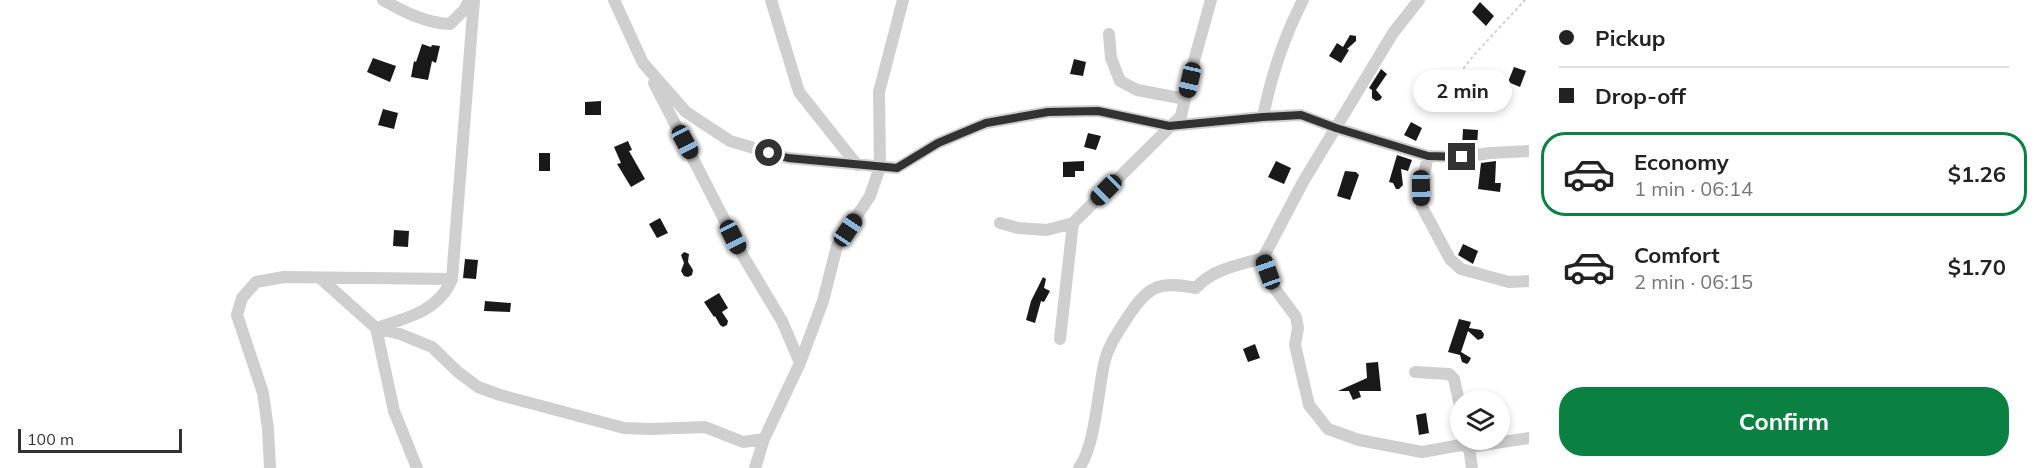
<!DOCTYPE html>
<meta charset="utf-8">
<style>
body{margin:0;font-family:Mulish,sans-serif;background:#f6f6f6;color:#222;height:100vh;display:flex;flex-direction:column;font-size:22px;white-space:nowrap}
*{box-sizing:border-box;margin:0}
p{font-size:20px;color:#767676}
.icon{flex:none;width:33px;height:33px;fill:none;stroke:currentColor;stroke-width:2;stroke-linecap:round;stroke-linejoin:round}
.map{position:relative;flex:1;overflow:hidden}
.details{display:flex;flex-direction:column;background:#fff;width:510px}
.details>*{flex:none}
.hud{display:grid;align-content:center;height:132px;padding:0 30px;background:#fff}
.tools{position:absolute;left:1450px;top:390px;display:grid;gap:12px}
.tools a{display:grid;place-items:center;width:60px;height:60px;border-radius:50%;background:#fff;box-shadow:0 3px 9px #0003;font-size:30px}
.scale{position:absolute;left:18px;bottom:15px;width:164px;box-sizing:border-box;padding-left:6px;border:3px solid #323232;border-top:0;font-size:16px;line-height:21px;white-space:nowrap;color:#323232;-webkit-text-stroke:4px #fff;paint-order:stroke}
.end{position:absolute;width:27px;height:27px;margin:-14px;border:8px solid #323232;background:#fff;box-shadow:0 0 0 3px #fff}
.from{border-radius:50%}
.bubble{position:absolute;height:42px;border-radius:21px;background:#fff;box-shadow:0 3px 9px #0003;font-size:20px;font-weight:700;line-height:42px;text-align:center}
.car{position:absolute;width:18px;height:36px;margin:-18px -9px;border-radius:8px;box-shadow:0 0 4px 2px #0007;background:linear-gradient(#222 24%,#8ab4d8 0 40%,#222 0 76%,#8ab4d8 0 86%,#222 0)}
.hud b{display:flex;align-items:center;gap:21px;height:57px;font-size:22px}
.hud b+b{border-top:2px solid #e0e0e0}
.hud i{width:15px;height:15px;background:#222}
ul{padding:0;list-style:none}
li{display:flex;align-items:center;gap:18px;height:84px;margin:0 12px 9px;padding:0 18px;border:3px solid transparent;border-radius:24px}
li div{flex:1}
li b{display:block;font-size:22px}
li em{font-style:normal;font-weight:700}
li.selected{border-color:#0b8043}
li>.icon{width:54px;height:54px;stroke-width:1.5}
.button{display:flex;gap:12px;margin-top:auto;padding:12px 30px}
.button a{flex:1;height:69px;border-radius:24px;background:#0b8043;color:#fff;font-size:24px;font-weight:700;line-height:69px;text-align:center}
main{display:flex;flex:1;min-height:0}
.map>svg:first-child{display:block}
.building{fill:#191919}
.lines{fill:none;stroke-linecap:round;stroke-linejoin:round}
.path{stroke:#cfcfcf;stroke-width:2;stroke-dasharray:3 3;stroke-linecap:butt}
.street{stroke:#cfcfcf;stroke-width:12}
.route{stroke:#323232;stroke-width:8}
</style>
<main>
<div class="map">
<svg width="1529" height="468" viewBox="0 0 1529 468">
<rect width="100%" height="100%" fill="#fff"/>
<path class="building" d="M 1480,2 L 1494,16 L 1486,26 L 1472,12 Z
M 1350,35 L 1356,36 L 1356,41 L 1347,49 L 1349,50 L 1341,63 L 1329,56 L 1337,43 L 1343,47 Z
M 422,44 L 431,47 L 432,45 L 440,46 L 436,63 L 432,61 L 428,80 L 411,77 L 414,61 L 416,62 Z
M 373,58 L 396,66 L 390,82 L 367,72 Z
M 1074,59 L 1086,62 L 1083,76 L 1070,74 Z
M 1514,67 L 1526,71 L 1520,87 L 1508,82 Z
M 1381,69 L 1387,74 L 1376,90 L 1382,97 L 1380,100 L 1376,101 L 1372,98 L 1372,90 L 1369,88 Z
M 601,101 L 601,115 L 585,115 L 585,102 Z
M 383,109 L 398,113 L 394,129 L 378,125 Z
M 1411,122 L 1422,128 L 1416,141 L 1404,135 Z
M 1463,129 L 1478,130 L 1477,147 L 1462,147 Z
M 1088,133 L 1101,136 L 1096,150 L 1084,147 Z
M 628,141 L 632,150 L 629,151 L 645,179 L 631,187 L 617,164 L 621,163 L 614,147 Z
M 539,153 L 550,153 L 550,171 L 539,171 Z
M 1397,155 L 1412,160 L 1408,171 L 1401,169 L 1403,185 L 1399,189 L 1396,189 L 1393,183 L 1389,182 Z
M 1084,161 L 1084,171 L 1075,171 L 1075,177 L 1063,177 L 1063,162 Z
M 1276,161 L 1291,168 L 1284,184 L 1268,177 Z
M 1496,161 L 1495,183 L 1501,183 L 1500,192 L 1478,189 L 1481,163 Z
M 1345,171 L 1356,172 L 1359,175 L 1350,200 L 1337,196 Z
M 660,218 L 668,233 L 657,238 L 649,224 Z
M 394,230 L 409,231 L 408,247 L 393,246 Z
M 1463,244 L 1478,251 L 1473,264 L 1458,255 Z
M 684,252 L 689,254 L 688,262 L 693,270 L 692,275 L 688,277 L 684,276 L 681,271 L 684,263 L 681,255 Z
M 465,259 L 478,260 L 476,279 L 463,278 Z
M 1043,277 L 1046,279 L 1044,288 L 1050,291 L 1044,302 L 1041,301 L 1035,323 L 1026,320 L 1031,301 Z
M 719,293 L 728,308 L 722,312 L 728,321 L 727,325 L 723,327 L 720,325 L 715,316 L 714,317 L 704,302 Z
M 485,301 L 511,303 L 510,312 L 484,311 Z
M 1459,319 L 1471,322 L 1469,328 L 1481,330 L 1484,334 L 1483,338 L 1478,340 L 1468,331 L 1461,352 L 1471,358 L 1469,362 L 1467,364 L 1462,362 L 1460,355 L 1448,352 Z
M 1255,344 L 1260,358 L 1248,362 L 1243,349 Z
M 1378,362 L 1381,391 L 1359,391 L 1361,397 L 1353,400 L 1349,391 L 1338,391 L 1367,378 L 1366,363 Z
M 1426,413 L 1429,433 L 1419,435 L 1416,415 Z"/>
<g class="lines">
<path class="path" d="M 1441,97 L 1474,55 L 1525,0"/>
<path class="street" d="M 383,0 C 404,12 426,23 450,24 L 465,9 L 469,0
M 614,0 L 643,63 L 686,112 L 730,141 L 788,158 L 897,168 L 938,143 L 986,123 L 1048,112 L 1098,111 L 1169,126 L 1263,117 L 1301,115 L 1336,128 L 1428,156 L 1462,157 L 1490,153 L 1529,151
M 771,0 L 799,92 L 857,165
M 1109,34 L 1111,58 L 1120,81 L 1137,90 L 1185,99
M 654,83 L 743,256 L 782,321 L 800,363
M 1263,117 C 1271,76 1284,37 1303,0
M 1428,156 L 1421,188 L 1422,207 L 1450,259 L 1461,269 L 1509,282 L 1529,281
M 1000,223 L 1018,228 L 1047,230 L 1073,223 L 1181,116 L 1194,61 L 1211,0
M 1263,258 L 1273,286 L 1296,317 L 1298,328 L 1295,345 L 1309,405 L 1328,429 L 1359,440 L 1422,452 L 1461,445 L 1469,447 L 1529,438
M 320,278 L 376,328 C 407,318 439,311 452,279 L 474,0
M 1060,339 L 1073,223
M 1415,372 L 1449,374 L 1454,379 L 1461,410
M 1469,447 L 1472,468
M 270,468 L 268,429 L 263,393 L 237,315 L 242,298 L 256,282 L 284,277 L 452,279
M 417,468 L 394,411 L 376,328 L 400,334 L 432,347 L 458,372 L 478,387 L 500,395 L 624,428 L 650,429 L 705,427 L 743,442 L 764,439 L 800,363 L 823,301 L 837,246 L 870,196 L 880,167 L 879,92 L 903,0
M 755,468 L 764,439
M 1079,468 C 1095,447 1098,391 1104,364 C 1108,345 1119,331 1129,315 C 1149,285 1160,281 1196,288 C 1212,269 1239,265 1263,258 L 1303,182 L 1393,33 L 1419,0"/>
</g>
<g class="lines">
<path class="route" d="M 769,153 L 788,158 L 897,168 L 938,143 L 986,123 L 1048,112 L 1098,111 L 1169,126 L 1263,117 L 1301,115 L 1336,128 L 1428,156 L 1462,157"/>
</g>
</svg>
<div class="tools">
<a><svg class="icon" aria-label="layers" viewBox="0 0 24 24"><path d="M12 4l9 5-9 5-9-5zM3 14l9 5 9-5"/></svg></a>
</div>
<div class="scale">100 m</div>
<i class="end from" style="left:769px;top:153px"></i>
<i class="end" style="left:1462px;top:157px"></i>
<div class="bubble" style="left:1413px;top:70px;width:99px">2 min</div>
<i class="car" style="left:1190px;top:80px;rotate:193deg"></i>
<i class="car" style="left:685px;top:142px;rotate:152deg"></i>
<i class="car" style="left:1421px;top:188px;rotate:179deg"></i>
<i class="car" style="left:1106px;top:190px;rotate:225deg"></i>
<i class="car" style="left:848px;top:230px;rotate:34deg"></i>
<i class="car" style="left:733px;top:237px;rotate:153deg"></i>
<i class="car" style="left:1268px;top:272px;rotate:340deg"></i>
</div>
<section class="details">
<div class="hud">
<b><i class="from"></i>Pickup</b>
<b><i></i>Drop-off</b>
</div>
<ul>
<li class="selected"><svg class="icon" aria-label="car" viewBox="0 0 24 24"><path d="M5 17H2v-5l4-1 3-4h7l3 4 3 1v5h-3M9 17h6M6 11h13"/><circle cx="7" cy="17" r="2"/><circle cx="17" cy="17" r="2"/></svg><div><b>Economy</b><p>1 min · 06:14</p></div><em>$1.26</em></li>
<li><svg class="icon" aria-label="car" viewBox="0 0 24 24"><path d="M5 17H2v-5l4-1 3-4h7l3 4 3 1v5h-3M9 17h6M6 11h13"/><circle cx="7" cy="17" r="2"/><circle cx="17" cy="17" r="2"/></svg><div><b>Comfort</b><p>2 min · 06:15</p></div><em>$1.70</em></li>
</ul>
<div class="button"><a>Confirm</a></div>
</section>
</main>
